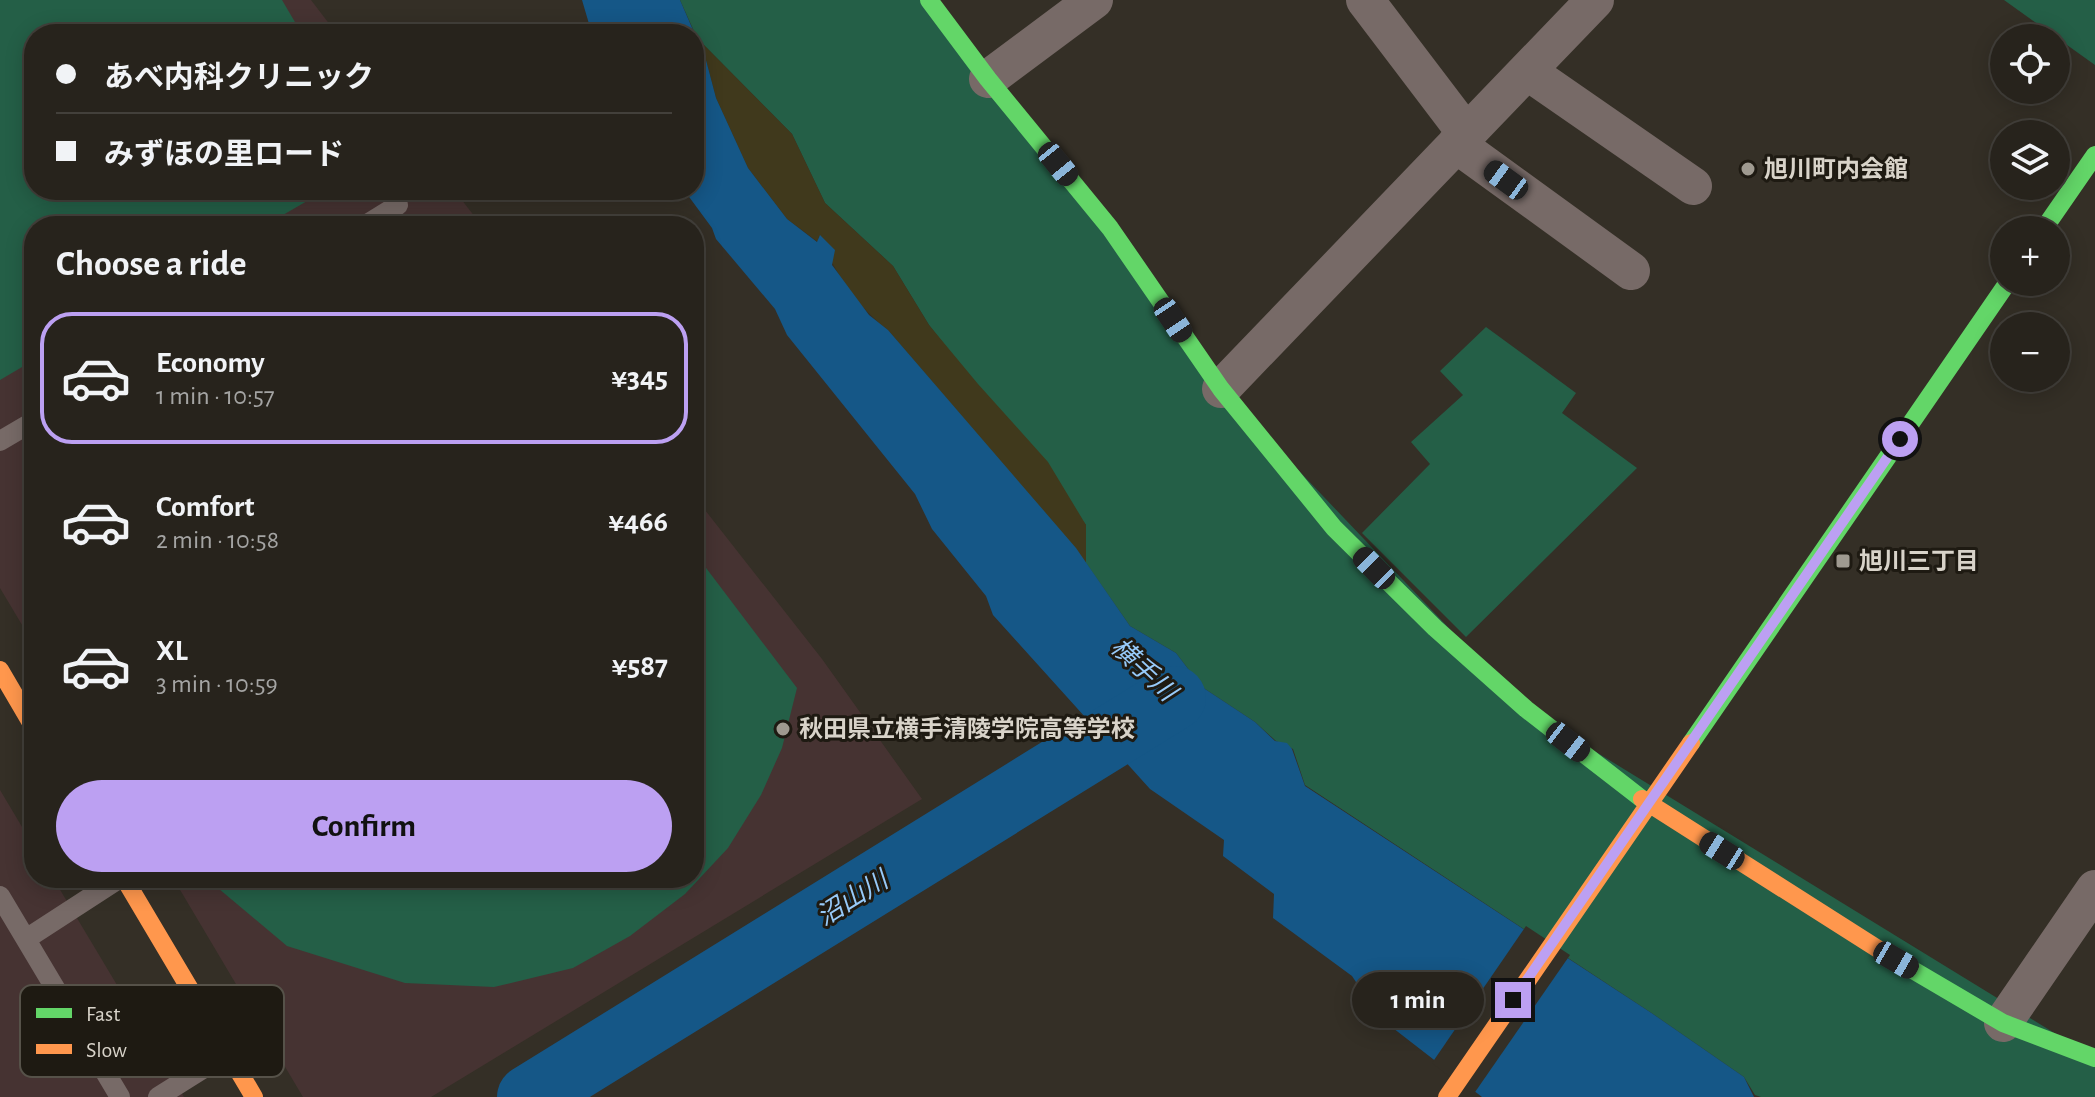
<!DOCTYPE html>
<meta charset="utf-8">
<style>
body{margin:0;font-family:"Alegreya Sans","Noto Sans JP",sans-serif;background:#2f2b25;color:#f1f3f6;height:100vh;display:flex;flex-direction:column;font-size:30px;white-space:nowrap}
*{box-sizing:border-box;margin:0}
p{font-size:26px;color:#a4a4a3}
.icon{flex:none;width:44px;height:44px;fill:none;stroke:currentColor;stroke-width:2;stroke-linecap:round;stroke-linejoin:round}
.map{position:relative;flex:1;overflow:hidden}
.drawer{position:absolute;left:24px;top:216px;width:680px;height:672px;display:flex;flex-direction:column;background:#27231c;border-radius:32px;box-shadow:0 4px 20px #0003,0 0 0 2px #43403b}
.drawer>*{flex:none}
.top-card{position:absolute;left:24px;top:24px;width:680px;height:176px;border-radius:32px;box-shadow:0 4px 20px #0003,0 0 0 2px #43403b;display:grid;align-content:center;height:176px;padding:0 32px;background:#27231c}
.tools{position:absolute;left:1990px;top:24px;display:grid;gap:16px}
.tools a{display:grid;place-items:center;width:80px;height:80px;border-radius:50%;background:#27231c;box-shadow:0 4px 20px #0003,0 0 0 2px #43403b;font-size:40px}
.end{position:absolute;width:36px;height:36px;margin:-18px;border:10px solid #bca0f2;background:#111;box-shadow:0 0 0 4px #111}
.from{border-radius:50%}
.bubble{position:absolute;height:56px;border-radius:28px;background:#27231c;box-shadow:0 4px 20px #0003,0 0 0 2px #43403b;font-size:26px;font-weight:700;line-height:56px;text-align:center}
.car{position:absolute;width:24px;height:48px;margin:-24px -12px;border-radius:10px;box-shadow:0 0 6px 2px #0007;background:linear-gradient(#222 24%,#8ab4d8 0 40%,#222 0 76%,#8ab4d8 0 86%,#222 0)}
.top-card b{display:flex;align-items:center;gap:28px;height:76px;font-size:30px}
.top-card b+b{border-top:2px solid #43403b}
.top-card i{width:20px;height:20px;background:#f1f3f6}
ul{padding:0;list-style:none}
li{display:flex;align-items:center;gap:24px;height:132px;margin:0 16px 12px;padding:0 16px;border:4px solid transparent;border-radius:32px}
li div{flex:1}
li b{display:block;font-size:30px}
li em{font-style:normal;font-weight:700}
li.selected{border-color:#bca0f2}
li>.icon{width:72px;height:72px;stroke-width:1.5}
h2{padding:0 32px;font-size:36px;line-height:96px}
.cta{display:flex;gap:16px;margin-top:auto;padding:16px 32px}
.cta a{flex:1;height:92px;border-radius:48px;background:#bca0f2;color:#111;font-size:32px;font-weight:700;line-height:92px;text-align:center}
.map>svg:first-child{display:block}
.education{fill:#463332}
.green{fill:#245f47}
.sand{fill:#40391c}
.water{fill:#155787}
.pier{fill:#342f26}
.lines{fill:none;stroke-linecap:round;stroke-linejoin:round}
.river{stroke:#155787;stroke-width:64}
.lane{stroke:#776a67;stroke-width:20}
.street{stroke:#776a67;stroke-width:38}
.fast{stroke:#63d668;stroke-width:18}
.slow{stroke:#ff974d;stroke-width:18}
.route{stroke:#bca0f2;stroke-width:10}
.poi-dot{fill:#9f9a90;stroke:#1e1a12;stroke-width:3}
.labels{text-anchor:middle;stroke-width:6;stroke-linejoin:round;paint-order:stroke}
.poi-label{font-size:24px;font-weight:bold;fill:#d8d3c9;stroke:#1e1a12;text-anchor:start}
.water-label{font-size:26px;font-style:italic;fill:#97caf9;stroke:#1e1a12}
.key{fill:#1e1a12;stroke:#565249;stroke-width:2}
.key-label{font-size:22px;fill:#d8d3c9}
</style>
<div class="map">
<svg width="2095" height="1097" viewBox="0 0 2095 1097">
<rect width="100%" height="100%" fill="#342f26"/>
<path class="education" d="M 0,0 L 311,0 L 337,34 L 34,34 L 34,190 L 454,190 L 482,226 L 34,226 L 34,645 L 0,588 Z
M 694,496 L 822,659 L 922,799 L 431,1097 L 303,1097 L 173,878 L 694,878 Z
M 0,790 L 34,847 L 34,878 L 53,878 L 184,1097 L 0,1097 Z"/>
<path class="green" d="M 0,0 L 282,0 L 302,34 L 34,34 L 34,190 L 326,190 L 264,226 L 34,226 L 34,360 L 0,380 Z
M 680,0 L 929,0 L 1221,389 L 1526,709 L 2095,1058 L 2095,1097 L 1761,1097 L 1755,1095 L 1744,1077 L 1653,1014 L 1305,785 L 1293,749 L 1276,741 L 1255,722 L 1202,687 L 1176,653 L 1130,626 L 1086,563 L 1086,525 L 929,325 L 893,266 L 825,203 L 792,134 L 697,38 Z
M 2004,0 L 2095,0 L 2095,65 Z
M 1486,327 L 1576,393 L 1562,413 L 1637,468 L 1466,637 L 1362,533 L 1430,464 L 1411,442 L 1463,395 L 1440,371 Z
M 694,552 L 797,688 L 782,748 L 761,795 L 728,848 L 685,894 L 630,936 L 573,968 L 494,987 L 405,983 L 287,946 L 206,878 L 694,878 Z"/>
<path class="sand" d="M 697,38 L 792,134 L 825,203 L 893,266 L 929,325 L 978,384 L 1048,462 L 1086,525 L 1086,563 L 888,330 C 856,306 835,272 819,236 L 818,242 L 787,219 L 748,168 L 716,98 L 706,60 Z"/>
<path class="water" d="M 582,0 L 680,0 L 706,60 L 716,98 L 748,168 L 787,219 L 817,242 L 820,235 L 835,250 L 832,265 L 869,315 L 888,330 L 1076,548 L 1130,626 L 1176,653 L 1202,687 L 1255,722 L 1275,741 L 1287,743 L 1292,749 L 1305,786 L 1653,1014 L 1744,1077 L 1754,1097 L 1482,1097 L 1380,1018 L 1352,976 L 1273,918 L 1274,894 L 1223,856 L 1224,840 L 1150,789 L 993,615 L 986,596 L 932,529 L 915,494 L 787,335 L 775,309 L 716,239 L 712,228 L 684,190 L 694,190 L 694,34 L 592,34 Z"/>
<path class="pier" d="M 1526,926 L 1570,955 L 1473,1095 L 1432,1063 Z"/>
<g class="lines">
<path class="river" d="M 529,1097 L 1174,698"/>
<path class="lane" d="M 364,226 L 398,205
M 0,441 L 34,421
M 0,896 L 120,1097
M 26,939 L 120,878
M 158,1097 L 228,1053"/>
<path class="street" d="M 1365,0 L 1466,133
M 1527,71 L 1693,186
M 988,79 L 1094,0
M 1456,144 L 1631,271
M 1221,389 L 1595,0
M 2003,1023 L 2095,889"/>
<path class="fast" d="M 929,0 L 988,79 L 1110,228 L 1221,389 L 1334,528 L 1435,628 L 1526,709 L 1642,799
M 2043,230 L 2095,155
M 1691,743 L 2008,282
M 1889,956 L 2003,1023 L 2095,1058"/>
<path class="slow" d="M 0,670 L 34,728
M 1642,799 L 1889,956
M 124,878 L 254,1097
M 1447,1097 L 1691,743"/>
</g>
<g class="lines">
<path class="route" d="M 1513,1000 L 1900,439"/>
</g>
<g class="poi-dot">
<circle cx="1748" cy="169" r="8"/>
<rect x="1835" y="553" width="16" height="16" rx="4"/>
<circle cx="783" cy="729" r="8"/>
</g>
<g class="labels">
<g class="poi-label">
<text x="1764" y="177">旭川町内会館</text>
<text x="1859" y="569">旭川三丁目</text>
<text x="799" y="737">秋田県立横手清陵学院高等学校</text>
</g>
<g class="water-label">
<text transform="translate(1144 669) rotate(43)" y="9">横手川</text>
<text transform="translate(852 898) rotate(-32)" y="9">沼山川</text>
</g>
</g>
<rect x="20" y="985" width="264" height="92" rx="12" class="key"/>
<rect x="36" y="1008" width="36" height="10" fill="#63d668"/>
<rect x="36" y="1044" width="36" height="10" fill="#ff974d"/>
<g class="key-label">
<text x="86" y="1021">Fast</text>
<text x="86" y="1057">Slow</text>
</g>
</svg>
<div class="tools">
<a><svg class="icon" aria-label="locate" viewBox="0 0 24 24"><circle cx="12" cy="12" r="6"/><path d="M12 2v4M12 18v4M2 12h4M18 12h4"/></svg></a>
<a><svg class="icon" aria-label="layers" viewBox="0 0 24 24"><path d="M12 4l9 5-9 5-9-5zM3 14l9 5 9-5"/></svg></a>
<a>+</a>
<a>−</a>
</div>
<i class="end from" style="left:1900px;top:439px"></i>
<i class="end" style="left:1513px;top:1000px"></i>
<div class="bubble" style="left:1352px;top:972px;width:132px">1 min</div>
<i class="car" style="left:1058px;top:164px;rotate:141deg"></i>
<i class="car" style="left:1506px;top:180px;rotate:306deg"></i>
<i class="car" style="left:1173px;top:320px;rotate:146deg"></i>
<i class="car" style="left:1374px;top:568px;rotate:315deg"></i>
<i class="car" style="left:1568px;top:742px;rotate:128deg"></i>
<i class="car" style="left:1722px;top:851px;rotate:302deg"></i>
<i class="car" style="left:1896px;top:960px;rotate:120deg"></i>
<div class="top-card">
<b><i class="from"></i>あべ内科クリニック</b>
<b><i></i>みずほの里ロード</b>
</div>
<section class="drawer">
<h2>Choose a ride</h2>
<ul>
<li class="selected"><svg class="icon" aria-label="car" viewBox="0 0 24 24"><path d="M5 17H2v-5l4-1 3-4h7l3 4 3 1v5h-3M9 17h6M6 11h13"/><circle cx="7" cy="17" r="2"/><circle cx="17" cy="17" r="2"/></svg><div><b>Economy</b><p>1 min · 10:57</p></div><em>¥345</em></li>
<li><svg class="icon" aria-label="car" viewBox="0 0 24 24"><path d="M5 17H2v-5l4-1 3-4h7l3 4 3 1v5h-3M9 17h6M6 11h13"/><circle cx="7" cy="17" r="2"/><circle cx="17" cy="17" r="2"/></svg><div><b>Comfort</b><p>2 min · 10:58</p></div><em>¥466</em></li>
<li><svg class="icon" aria-label="car" viewBox="0 0 24 24"><path d="M5 17H2v-5l4-1 3-4h7l3 4 3 1v5h-3M9 17h6M6 11h13"/><circle cx="7" cy="17" r="2"/><circle cx="17" cy="17" r="2"/></svg><div><b>XL</b><p>3 min · 10:59</p></div><em>¥587</em></li>
</ul>
<div class="cta"><a>Confirm</a></div>
</section>
</div>
